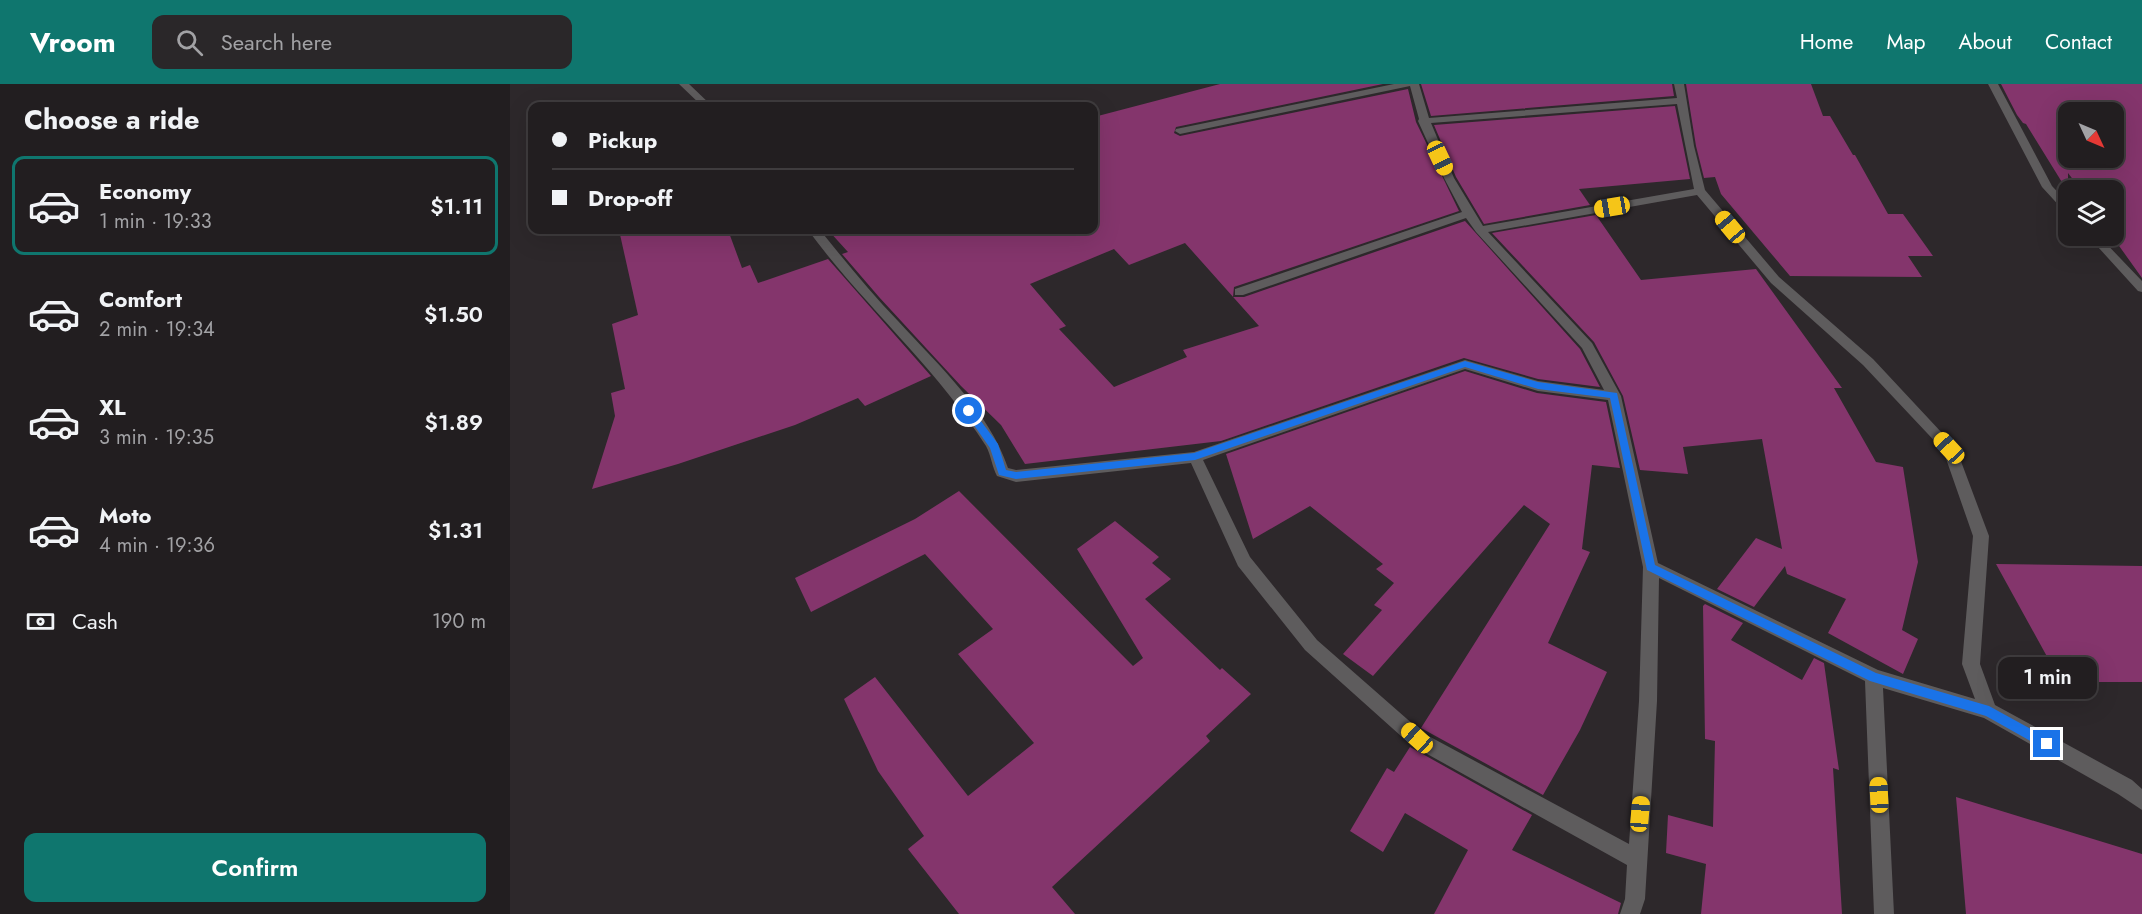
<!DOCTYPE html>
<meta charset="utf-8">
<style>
body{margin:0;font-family:Jost,sans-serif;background:#2a2729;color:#f1f3f6;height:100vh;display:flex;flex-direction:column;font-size:22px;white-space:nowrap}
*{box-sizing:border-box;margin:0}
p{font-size:20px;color:#a2a2a5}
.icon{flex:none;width:33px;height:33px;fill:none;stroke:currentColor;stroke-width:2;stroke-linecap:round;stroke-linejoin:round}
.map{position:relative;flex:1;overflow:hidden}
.sheet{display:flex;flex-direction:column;background:#221e20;width:510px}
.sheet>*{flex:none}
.banner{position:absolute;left:18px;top:18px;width:570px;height:132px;border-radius:12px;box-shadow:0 6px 24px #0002,0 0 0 2px #3f3c3e;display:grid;align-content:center;height:132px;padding:0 24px;background:#221e20}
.needle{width:39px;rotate:134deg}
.controls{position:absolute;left:1548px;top:18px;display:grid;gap:12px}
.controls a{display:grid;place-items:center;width:66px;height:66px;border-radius:12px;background:#221e20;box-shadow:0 6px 24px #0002,0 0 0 2px #3f3c3e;font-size:30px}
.end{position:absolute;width:27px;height:27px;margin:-14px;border:8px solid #1a73e8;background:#fff;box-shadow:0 0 0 3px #fff}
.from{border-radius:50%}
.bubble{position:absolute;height:42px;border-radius:12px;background:#221e20;box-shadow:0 6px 24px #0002,0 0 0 2px #3f3c3e;font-size:20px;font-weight:600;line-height:42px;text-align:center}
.car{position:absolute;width:18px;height:36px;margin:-18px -9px;border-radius:8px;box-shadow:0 0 4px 2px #0007;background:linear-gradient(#f5c518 24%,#345 0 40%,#f5c518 0 76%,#345 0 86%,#f5c518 0)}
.banner b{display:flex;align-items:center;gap:21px;height:57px;font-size:22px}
.banner b+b{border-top:2px solid #3f3c3e}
.banner i{width:15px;height:15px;background:#f1f3f6}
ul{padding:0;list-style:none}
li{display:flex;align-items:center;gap:18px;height:99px;margin:0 12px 9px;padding:0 12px;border:3px solid transparent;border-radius:12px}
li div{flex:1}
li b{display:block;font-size:22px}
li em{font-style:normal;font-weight:600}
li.active{border-color:#0f766e}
li>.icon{width:54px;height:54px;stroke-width:1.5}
h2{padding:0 24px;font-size:27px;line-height:72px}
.pay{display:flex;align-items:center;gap:15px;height:66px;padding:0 24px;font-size:22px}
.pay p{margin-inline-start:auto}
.primary-button{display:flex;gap:12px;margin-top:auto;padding:12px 24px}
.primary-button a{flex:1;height:69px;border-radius:12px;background:#0f766e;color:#fff;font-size:24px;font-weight:600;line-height:69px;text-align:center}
header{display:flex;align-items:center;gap:36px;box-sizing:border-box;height:84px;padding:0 30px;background:#0f766e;color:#fff}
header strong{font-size:28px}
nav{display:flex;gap:33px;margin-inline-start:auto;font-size:21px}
.search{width:420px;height:54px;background:#2a2729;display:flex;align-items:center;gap:15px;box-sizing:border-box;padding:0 21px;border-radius:12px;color:#a2a2a5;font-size:22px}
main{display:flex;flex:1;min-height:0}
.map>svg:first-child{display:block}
.building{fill:#84356c;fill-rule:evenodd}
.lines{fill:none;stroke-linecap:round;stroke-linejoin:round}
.street{fill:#5e5c5d;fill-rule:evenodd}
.route{fill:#1a73e8}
</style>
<header>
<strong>Vroom</strong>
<div class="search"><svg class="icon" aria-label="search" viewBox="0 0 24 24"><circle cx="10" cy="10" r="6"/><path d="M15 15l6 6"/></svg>Search here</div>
<nav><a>Home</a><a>Map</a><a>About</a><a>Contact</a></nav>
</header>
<main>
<section class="sheet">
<h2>Choose a ride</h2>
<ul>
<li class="active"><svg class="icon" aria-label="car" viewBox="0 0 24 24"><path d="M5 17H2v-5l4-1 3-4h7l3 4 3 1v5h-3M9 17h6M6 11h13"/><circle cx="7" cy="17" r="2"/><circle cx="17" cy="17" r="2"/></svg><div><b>Economy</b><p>1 min · 19:33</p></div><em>$1.11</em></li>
<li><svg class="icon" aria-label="car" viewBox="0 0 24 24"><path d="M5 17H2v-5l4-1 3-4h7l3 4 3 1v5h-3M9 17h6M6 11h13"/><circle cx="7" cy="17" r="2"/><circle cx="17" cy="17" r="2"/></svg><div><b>Comfort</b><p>2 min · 19:34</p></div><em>$1.50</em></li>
<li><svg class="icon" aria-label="car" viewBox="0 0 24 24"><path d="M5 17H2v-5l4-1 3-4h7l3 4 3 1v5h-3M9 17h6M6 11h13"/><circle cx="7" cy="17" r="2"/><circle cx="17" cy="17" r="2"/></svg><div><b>XL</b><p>3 min · 19:35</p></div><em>$1.89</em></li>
<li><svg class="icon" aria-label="car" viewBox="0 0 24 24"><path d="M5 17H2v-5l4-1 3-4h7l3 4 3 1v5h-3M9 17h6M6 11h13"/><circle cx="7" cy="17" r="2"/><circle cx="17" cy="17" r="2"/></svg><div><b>Moto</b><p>4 min · 19:36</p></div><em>$1.31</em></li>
</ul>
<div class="pay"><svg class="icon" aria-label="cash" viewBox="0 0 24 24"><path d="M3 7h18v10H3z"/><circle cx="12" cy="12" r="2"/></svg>Cash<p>190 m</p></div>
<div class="primary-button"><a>Confirm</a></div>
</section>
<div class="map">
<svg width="1632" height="830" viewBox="0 0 1632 830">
<rect width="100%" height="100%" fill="#2d282b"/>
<path class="building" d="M 710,0 L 873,0 L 666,43 L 664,49 L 670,52 L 898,5 L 906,38 L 949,127 L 724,203 L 723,213 L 734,213 L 955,137 L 1070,265 L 1090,303 L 1028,295 L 954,274 L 711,357 L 515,380 L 491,341 L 451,302 L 369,213 L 332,170 L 338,168 L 318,146 L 584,146 L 584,33 ZM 675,159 L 749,242 L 673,266 L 677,273 L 604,303 L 549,245 L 556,242 L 520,200 L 604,165 L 619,181 Z
M 911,0 L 1162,0 L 1164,12 L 921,32 Z
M 1176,0 L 1301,0 L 1313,32 L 1320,32 L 1343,71 L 1345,71 L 1378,130 L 1393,130 L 1423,172 L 1398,172 L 1412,193 L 1280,192 L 1211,110 L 1205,93 L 1194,94 L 1186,62 Z
M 1491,0 L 1632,0 L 1632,194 L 1602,152 L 1604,106 L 1571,106 L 1558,89 L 1558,108 L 1516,40 L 1513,39 L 1507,31 ZM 1558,28 L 1604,28 L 1604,74 L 1558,74 Z
M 1165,22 L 1180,95 L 1069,105 L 1080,121 L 974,140 L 946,93 L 924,41 Z
M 1086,131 L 1131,196 L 1246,185 L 1332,304 L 1324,304 L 1366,378 L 1393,383 L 1408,478 L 1392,546 L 1408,555 L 1393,590 L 1318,549 L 1336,515 L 1277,490 L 1275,482 L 1244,523 L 1207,505 L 1246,454 L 1272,465 L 1252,355 L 1173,363 L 1178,390 L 1130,386 L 1113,312 L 1084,258 L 982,149 Z
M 109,146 L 218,146 L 232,184 L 240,181 L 248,199 L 318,175 L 421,292 L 355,322 L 348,314 L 285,341 L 168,380 L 82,405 L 105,332 L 101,309 L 115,305 L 102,240 L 128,231 Z
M 955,287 L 1027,309 L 1096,318 L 1110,384 L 1082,381 L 1072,465 L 1080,468 L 1038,559 L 1097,588 L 1070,646 L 1033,711 L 911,644 L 1040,440 L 1014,421 L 863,592 L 833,570 L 872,526 L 864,521 L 884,499 L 866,485 L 873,480 L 800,422 L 743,455 L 716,370 Z
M 449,407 L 623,582 L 633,574 L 567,465 L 605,437 L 649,473 L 642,479 L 661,495 L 635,515 L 710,586 L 712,584 L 741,610 L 696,652 L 700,657 L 542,803 L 565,830 L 449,830 L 398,765 L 414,752 L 368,687 L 334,615 L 365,593 L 458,712 L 524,659 L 448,570 L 483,545 L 415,470 L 301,528 L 285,494 L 405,435 Z
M 1486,480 L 1632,482 L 1632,598 L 1551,598 Z
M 1195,520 L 1233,539 L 1221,556 L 1292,596 L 1304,574 L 1314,579 L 1329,686 L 1323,684 L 1332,830 L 1191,830 L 1196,780 L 1156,769 L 1158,731 L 1203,743 L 1205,657 L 1195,655 L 1193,522 Z
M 900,663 L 1022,731 L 1002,766 L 1111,819 L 1108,830 L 924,830 L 958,766 L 895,729 L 873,768 L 840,747 L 877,684 L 884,688 Z
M 1446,713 L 1632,770 L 1632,830 L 1456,830 Z"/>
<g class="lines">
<path class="street" d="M 169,0 L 179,0 L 202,22 L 192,22 Z
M 884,0 L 909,0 L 919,34 L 1167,14 L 1164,0 L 1174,0 L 1184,62 L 1195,106 L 1269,193 L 1363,275 L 1446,364 L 1479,452 L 1470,580 L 1485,621 L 1622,696 L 1632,705 L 1632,726 L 1608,710 L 1474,634 L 1373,604 L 1384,830 L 1364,830 L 1355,597 L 1149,494 L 1147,617 L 1135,815 L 1130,830 L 1110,830 L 1115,815 L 1117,781 L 901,661 L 795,566 L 728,482 L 681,379 L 506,398 L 487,392 C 482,383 481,371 476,362 C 426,283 353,221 298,146 L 310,146 C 335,177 360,208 388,237 C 428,281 479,327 498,384 L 506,386 L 684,368 L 955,276 L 1028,297 L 1094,306 L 1072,264 L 966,148 L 956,134 L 733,211 L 725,211 L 725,205 L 952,128 L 934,94 L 908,37 L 909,35 L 900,2 L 670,50 L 665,47 L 666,45 ZM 1167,20 L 1184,105 L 973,142 L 944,94 L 921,39 ZM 1187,111 L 1261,199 L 1353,281 L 1433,366 L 1463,452 L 1452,580 L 1465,615 L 1368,586 L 1148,479 L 1111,312 L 1082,259 L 978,148 ZM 955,285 L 1028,307 L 1098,316 L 1133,483 L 1129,617 L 1119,760 L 913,649 L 807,556 L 740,473 L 693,376 Z
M 1478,0 L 1488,0 L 1542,102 L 1558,119 L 1558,128 L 1554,127 L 1532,103 Z
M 1578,152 L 1589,152 L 1632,197 L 1632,208 L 1628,207 Z"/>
</g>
<path class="route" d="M 955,277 L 1028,298 L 1107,309 L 1145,481 L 1366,589 L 1479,622 L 1541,656 L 1541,664 L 1533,664 L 1476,632 L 1360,597 L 1137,486 L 1100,314 L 1028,305 L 955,283 L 685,376 L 506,395 L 489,391 L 480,364 L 454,327 L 459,324 L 462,325 L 488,360 L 496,386 L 506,388 L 684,369 Z"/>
</svg>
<div class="controls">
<a><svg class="needle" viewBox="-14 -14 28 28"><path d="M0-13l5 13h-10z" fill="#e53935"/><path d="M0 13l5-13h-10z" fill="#a2a2a5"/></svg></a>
<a><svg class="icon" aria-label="layers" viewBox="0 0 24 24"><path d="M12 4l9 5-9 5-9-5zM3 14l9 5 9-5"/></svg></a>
</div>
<i class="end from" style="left:459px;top:327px"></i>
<i class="end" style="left:1537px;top:660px"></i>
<div class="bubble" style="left:1488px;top:573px;width:99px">1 min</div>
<i class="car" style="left:930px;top:74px;rotate:155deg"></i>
<i class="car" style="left:1102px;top:123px;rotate:260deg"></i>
<i class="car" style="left:1220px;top:143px;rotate:320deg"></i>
<i class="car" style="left:1439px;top:364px;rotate:317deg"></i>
<i class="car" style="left:907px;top:654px;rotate:312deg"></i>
<i class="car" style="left:1369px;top:711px;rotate:357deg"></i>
<i class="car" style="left:1130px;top:730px;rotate:5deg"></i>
<div class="banner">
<b><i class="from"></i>Pickup</b>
<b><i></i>Drop-off</b>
</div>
</div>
</main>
